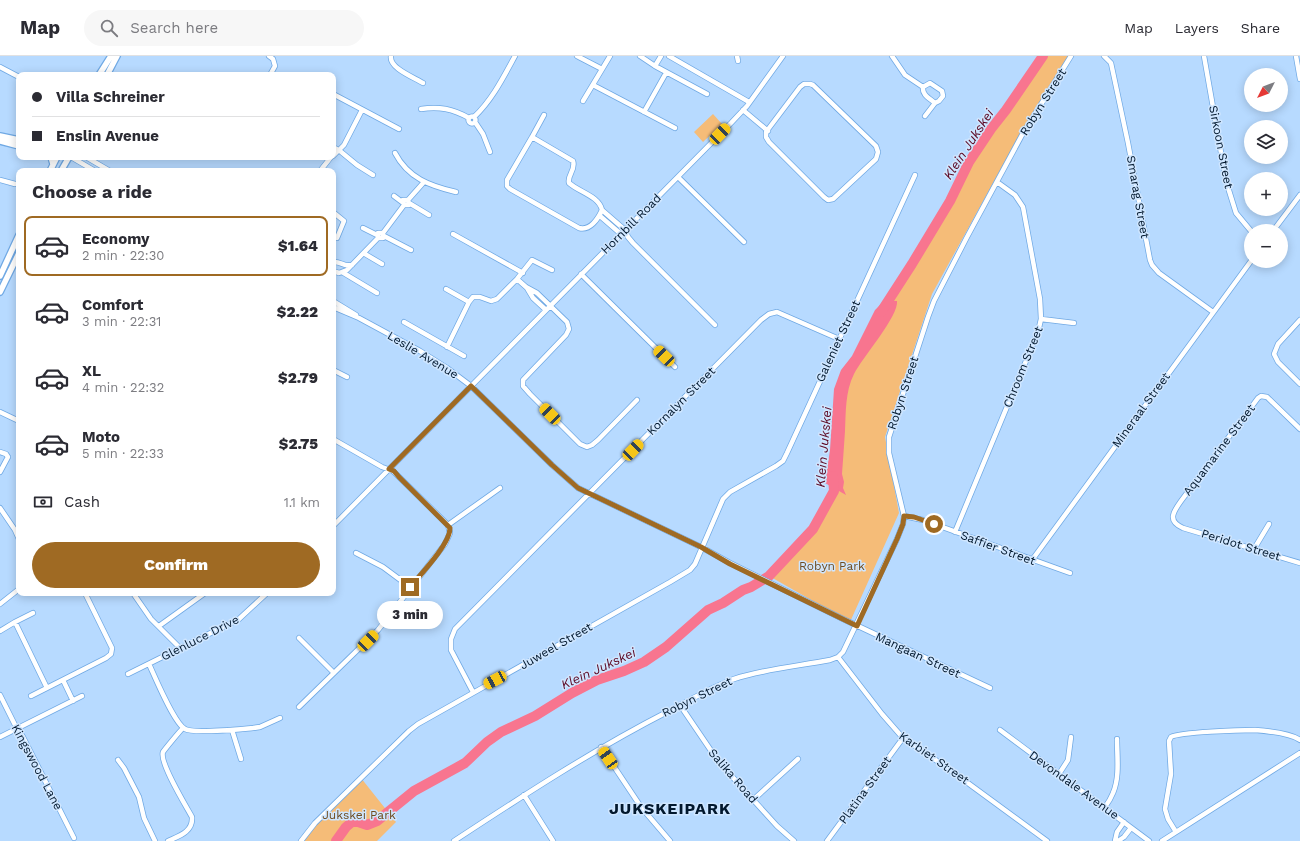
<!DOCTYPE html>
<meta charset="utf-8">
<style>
body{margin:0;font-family:"Work Sans",sans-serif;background:#f7f7f7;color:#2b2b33;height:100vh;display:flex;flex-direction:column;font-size:15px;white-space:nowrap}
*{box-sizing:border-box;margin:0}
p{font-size:13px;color:#7c7c81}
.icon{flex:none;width:22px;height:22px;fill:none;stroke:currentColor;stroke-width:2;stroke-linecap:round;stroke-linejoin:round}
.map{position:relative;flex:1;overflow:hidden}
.side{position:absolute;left:16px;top:112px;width:320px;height:428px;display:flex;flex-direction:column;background:#fff;border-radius:8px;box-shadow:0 2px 10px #0003}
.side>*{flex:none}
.guide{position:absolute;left:16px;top:16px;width:320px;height:88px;border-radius:8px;box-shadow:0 2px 10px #0003;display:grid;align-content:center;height:88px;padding:0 16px;background:#fff}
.needle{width:26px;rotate:228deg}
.controls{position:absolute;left:1244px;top:12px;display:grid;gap:8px}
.controls a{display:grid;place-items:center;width:44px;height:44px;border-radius:50%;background:#fff;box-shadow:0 2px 10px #0003;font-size:20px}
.end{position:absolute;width:18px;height:18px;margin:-9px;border:5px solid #9f6a23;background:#fff;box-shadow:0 0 0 2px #fff}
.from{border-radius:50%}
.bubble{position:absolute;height:28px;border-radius:14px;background:#fff;box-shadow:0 2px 10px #0003;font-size:13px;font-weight:800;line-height:28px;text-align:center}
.car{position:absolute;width:12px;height:24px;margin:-12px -6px;border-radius:5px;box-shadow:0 0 3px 1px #0007;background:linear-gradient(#f5c518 24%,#345 0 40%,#f5c518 0 76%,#345 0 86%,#f5c518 0)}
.guide b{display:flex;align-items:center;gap:14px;height:38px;font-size:15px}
.guide b+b{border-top:1px solid #e1e1e2}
.guide i{width:10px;height:10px;background:#2b2b33}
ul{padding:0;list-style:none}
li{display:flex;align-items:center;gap:12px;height:60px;margin:0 8px 6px;padding:0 8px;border:2px solid transparent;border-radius:8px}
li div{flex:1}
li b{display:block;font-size:15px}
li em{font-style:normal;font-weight:800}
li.current{border-color:#9f6a23}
li>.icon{width:36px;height:36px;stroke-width:1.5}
h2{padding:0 16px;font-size:18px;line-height:48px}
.pay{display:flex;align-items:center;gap:10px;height:44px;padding:0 16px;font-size:15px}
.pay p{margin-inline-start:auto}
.primary-button{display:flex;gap:8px;margin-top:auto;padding:8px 16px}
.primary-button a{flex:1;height:46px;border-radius:24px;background:#9f6a23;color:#fff;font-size:16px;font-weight:800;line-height:46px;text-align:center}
header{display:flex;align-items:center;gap:24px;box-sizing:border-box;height:56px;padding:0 20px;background:#fff;border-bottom:1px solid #e1e1e2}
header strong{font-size:19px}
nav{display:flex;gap:22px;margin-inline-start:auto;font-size:14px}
.search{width:280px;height:36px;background:#f7f7f7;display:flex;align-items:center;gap:10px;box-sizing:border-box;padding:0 14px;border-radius:22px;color:#7c7c81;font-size:15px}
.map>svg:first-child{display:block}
.green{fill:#f5bc78}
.water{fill:#f8758f}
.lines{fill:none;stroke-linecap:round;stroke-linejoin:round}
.river{stroke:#f8758f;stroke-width:10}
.minor-casing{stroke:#70a9e4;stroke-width:6}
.tertiary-casing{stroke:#70a9e4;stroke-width:8}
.minor{stroke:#fff;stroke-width:4.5}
.tertiary{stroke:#fff;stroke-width:5.5}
.route{stroke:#9f6a23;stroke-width:5}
.labels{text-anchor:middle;stroke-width:3;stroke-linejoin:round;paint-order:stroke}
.street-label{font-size:12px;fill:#02182e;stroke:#cfe6ff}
.park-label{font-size:12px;fill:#6f4c20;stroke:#cfe6ff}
.water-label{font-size:13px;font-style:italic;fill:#5c0823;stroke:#cfe6ff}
.district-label{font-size:16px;font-weight:bold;letter-spacing:1px;fill:#02182e;stroke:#cfe6ff}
</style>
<header>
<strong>Map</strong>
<div class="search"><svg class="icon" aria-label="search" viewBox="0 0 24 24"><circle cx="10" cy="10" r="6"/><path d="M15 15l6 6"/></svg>Search here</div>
<nav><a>Map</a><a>Layers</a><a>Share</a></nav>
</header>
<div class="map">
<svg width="1300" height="785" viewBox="0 0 1300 785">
<rect width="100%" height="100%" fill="#b7daff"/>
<path class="green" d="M 1043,0 L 1070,0 L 1043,41 L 998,118 L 932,238 L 885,381 L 899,457 L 850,566 L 769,520 L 813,473 L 834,435 L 833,416 L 841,331 L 886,251 L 949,145 L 969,106 L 991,73 L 1006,54 Z
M 713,58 L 722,68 L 703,86 L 694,76 Z
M 361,722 L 396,766 L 377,785 L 303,785 L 306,777 Z"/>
<path class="water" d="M 884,245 L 897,245 C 899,260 862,302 854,318 C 845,336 846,356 845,375 C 844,390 843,404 842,418 L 844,426 L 843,432 L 846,439 L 825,427 L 830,394 L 834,333 L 841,314 L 852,300 L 875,254 Z"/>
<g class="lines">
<path class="river" d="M 881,256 L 912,208 L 950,145 L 969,106 L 991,73 L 1006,54 L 1043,0
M 336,785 L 346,771 L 352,766 L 358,766 L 367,769 L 377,765 L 414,735 L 465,707 L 487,686 L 501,676 L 535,660 L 572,637 L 597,624 L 624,615 L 644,606 L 666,591 L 708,554 L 723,547 L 743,534 L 751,531 L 769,520 L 813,473 L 834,435 L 833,420"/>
<g class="minor-casing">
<path id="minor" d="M 269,0 L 273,3 L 275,10 L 270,19
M 391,0 C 389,12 413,21 423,27
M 577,0 L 602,13
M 640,0 L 655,10 L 707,38
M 669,0 L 749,46
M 737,0 L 738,5
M 892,0 L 905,19 L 923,31 C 922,39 929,42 935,47 L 925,60
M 1104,0 L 1111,7 L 1128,87 L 1150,204 L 1152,209 L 1159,217 L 1213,256
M 1204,0 L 1226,125 L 1236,157 L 1251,175
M 1296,0 L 1300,23
M 655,10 L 661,0
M 0,11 L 19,21
M 804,28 L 810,28 L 813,29 L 876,90 L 878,96 L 876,103 L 833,143 L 828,144 L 824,141 L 769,86 L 766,81 L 766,76 L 800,31 Z
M 593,29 L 675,72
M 923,31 L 930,27 L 942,35 L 943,40 L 939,45 L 935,47
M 333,38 L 399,73
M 583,45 L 610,0
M 421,53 C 439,50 453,53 469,62
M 743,54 L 768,75
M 644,56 L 666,17
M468.5 64a3.5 3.5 0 1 1 7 0a3.5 3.5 0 1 1-7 0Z
M 474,61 C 492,44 503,22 515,0
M 475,66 L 483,78 L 490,96
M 532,81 L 573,105 C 576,114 567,119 569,127 C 579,136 599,140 602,154 C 598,163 590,175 579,172 L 510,133 L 507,130 L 507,124 L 532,81 L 544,59
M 333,91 L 340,95 L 357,109 L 373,119
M 395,97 C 408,122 430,130 456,136
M 333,100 L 344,89 L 362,54
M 71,101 L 95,115
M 86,101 L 110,115
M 320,115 L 331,101
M 678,121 L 744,186
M 0,124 L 15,128
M 394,140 L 402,146
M 408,144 L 424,126
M 409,147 L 429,159
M 602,154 L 625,174 L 628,181 L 633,187 L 715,269
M 333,156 L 344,165 L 337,182
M 600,160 L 622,179
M 363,172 L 377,179
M 1273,175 L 1300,139
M 383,177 L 404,149 L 403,144 L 408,144 L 409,149 L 404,149
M 453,178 L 523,217
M 384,180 L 411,194
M 365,198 L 382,208
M 333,206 C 341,205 343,211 352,209
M 333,215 L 339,217 L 347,214 L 378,182 L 383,182 L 383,177 L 378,177 L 378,182
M 342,216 L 377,237
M 581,218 L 675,311
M 517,223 L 526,231 L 537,237 L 567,266 L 569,273 L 566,279 L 523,324 L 523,330 L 530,338 L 580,388 L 587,391 L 592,389 L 598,384 L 637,344
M 527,232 L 533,242 L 546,254
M 446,233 L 469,246
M 333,245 L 356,259
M 333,251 L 359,262 L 420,295 L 447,312 L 471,330 L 552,409 L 578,432 L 701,491 L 730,507 L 843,563 L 990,632
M 1041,263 L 1074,267
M 1300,264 L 1278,288 L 1274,298 L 1278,306 L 1300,328
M 404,266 L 464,300
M 447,291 L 469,246 L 473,241 L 480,241 L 491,245 L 497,243 L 517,223 L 532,204 L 552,214
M 333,314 L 347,321
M 0,356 L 19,365
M 1300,373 L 1267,341 L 1261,340 L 1258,342 L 1181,445 C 1173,456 1167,465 1183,472 L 1300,507
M 0,396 L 6,398 L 8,401 L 0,416
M 0,452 L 15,474 L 19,483
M 904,460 L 923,464 L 1070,517
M 448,469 L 500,432
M 333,470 L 731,67 L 747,50 L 783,0
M 955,476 L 1038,276 L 1041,263 L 1040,243 L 1023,151 L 1015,139 L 997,126
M 1254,493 L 1269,468
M 356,497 L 383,511 L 410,531
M 1032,504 L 1251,205
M 133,537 L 151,563 L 180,592
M 0,548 L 19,533
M 15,566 L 33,557
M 159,570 L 205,537
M 0,575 L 15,566 L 47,632
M 299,582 L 334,617
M 838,601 L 882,658 L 903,682 L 946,711 L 1047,785
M 149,608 C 155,621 174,667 185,673 C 193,678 241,673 253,672 L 260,671 L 280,662
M 128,618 L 239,563 L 267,537
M 63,624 L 73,645
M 473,636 L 451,594 L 451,583 L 455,573 L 761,264 L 769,258 L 777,256 L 839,283
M 0,639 L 15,669 L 23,681 L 74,782
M 31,640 L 106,602 L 111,598 L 112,592 L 85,537
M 680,649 L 718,705 L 777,770 L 794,785
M 299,651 L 378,574 L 445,488 L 450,477 L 448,469 L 393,415 L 382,411 L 333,383
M 232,674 L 241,703
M 1000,674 L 1149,785
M 0,681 L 82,640
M 601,691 L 641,751 L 670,785
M 118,704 L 124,712 L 139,741 L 144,762 L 155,785
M 1059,718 L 1068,704 L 1071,681
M 524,739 L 553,785
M 753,744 L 798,703
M 1105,751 C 1108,747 1111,742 1113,737 C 1120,721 1117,700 1117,683
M 1176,776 L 1168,763 L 1165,753 L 1171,718 L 1169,685 L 1171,681 C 1180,676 1241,674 1255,674 C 1267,675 1290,677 1300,684
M 168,785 C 179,780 193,776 192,761 C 186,750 159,706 163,696 C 165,693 179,676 183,672
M 301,785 L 315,767 L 409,675 L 418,668 L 670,526 L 690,514 L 695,508 L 723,443 L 730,436 L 776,410 L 783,405 L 787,397 L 915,119
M 454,785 C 524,739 593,694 667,656 C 689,645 711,631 734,623 C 764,613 799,610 830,604 L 838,601 L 843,596 L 897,483 L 903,468 L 904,460 L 889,397 L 889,381 L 928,261 L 934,245 L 967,181 L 1022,79 L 1071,0
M 827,785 L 903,682
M 1115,785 L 1117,776 L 1124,766
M 1118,785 L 1124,781 L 1131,772
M 1162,785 L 1300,697"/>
</g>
<g class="tertiary-casing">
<path id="tertiary" d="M 99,19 L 111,0
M 107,19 L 117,0
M 0,80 L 19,84
M 0,85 L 19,90
M 51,101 L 53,108
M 50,115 L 57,101
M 61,115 L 69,101
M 0,220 L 19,179
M 0,236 L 19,197"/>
</g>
<use href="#minor" class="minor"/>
<use href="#tertiary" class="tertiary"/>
</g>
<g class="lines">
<path class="route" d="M 410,531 C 421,518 450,488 450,472 L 399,421 L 394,415 L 389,413 L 471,330 L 552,409 L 578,432 L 701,491 L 730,508 L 857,570 L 897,483 L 903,468 L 904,460 L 914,461 L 934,468"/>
</g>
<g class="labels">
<g class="street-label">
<text transform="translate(1043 46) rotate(-58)" y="4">Robyn Street</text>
<text transform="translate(1221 91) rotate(79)" y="4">Sirkoon Street</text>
<text transform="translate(1138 141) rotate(80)" y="4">Smarag Street</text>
<text transform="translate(631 168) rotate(-45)" y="4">Hornbill Road</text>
<text transform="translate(838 285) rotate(-65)" y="4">Galeniet Street</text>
<text transform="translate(423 299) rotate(31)" y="4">Leslie Avenue</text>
<text transform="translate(1023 311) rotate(-68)" y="4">Chroom Street</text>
<text transform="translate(903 337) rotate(-72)" y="4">Robyn Street</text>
<text transform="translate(681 345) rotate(-45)" y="4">Kornalyn Street</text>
<text transform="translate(1141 354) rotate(-54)" y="4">Mineraal Street</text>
<text transform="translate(1219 394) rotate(-53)" y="4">Aquamarine Street</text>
<text transform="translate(1241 489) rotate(17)" y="4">Peridot Street</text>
<text transform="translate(998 492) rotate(20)" y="4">Saffier Street</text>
<text transform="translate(200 582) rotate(-27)" y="4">Glenluce Drive</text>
<text transform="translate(556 590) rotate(-30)" y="4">Juweel Street</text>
<text transform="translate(918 599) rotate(25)" y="4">Mangaan Street</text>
<text transform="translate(697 641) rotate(-26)" y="4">Robyn Street</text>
<text transform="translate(934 702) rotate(35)" y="4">Karbiet Street</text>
<text transform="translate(37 711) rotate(62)" y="4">Kingswood Lane</text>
<text transform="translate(733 720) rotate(49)" y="4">Salika Road</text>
<text transform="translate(1074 729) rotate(36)" y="4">Devondale Avenue</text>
<text transform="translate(865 734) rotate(-54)" y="4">Platina Street</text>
</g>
<g class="park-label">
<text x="832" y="514">Robyn Park</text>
<text x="359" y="763">Jukskei Park</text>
</g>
<g class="water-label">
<text transform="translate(968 88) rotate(-57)" y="5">Klein Jukskei</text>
<text transform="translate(823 391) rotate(-85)" y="5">Klein Jukskei</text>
<text transform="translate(598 612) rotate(-25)" y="5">Klein Jukskei</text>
</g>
<g class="district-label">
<text x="670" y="758">JUKSKEIPARK</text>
</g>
</g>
</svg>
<div class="controls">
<a><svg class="needle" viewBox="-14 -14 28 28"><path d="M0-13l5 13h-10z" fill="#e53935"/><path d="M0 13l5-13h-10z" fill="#7c7c81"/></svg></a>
<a><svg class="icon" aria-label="layers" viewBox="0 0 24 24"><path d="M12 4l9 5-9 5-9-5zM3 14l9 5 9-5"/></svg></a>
<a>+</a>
<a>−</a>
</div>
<i class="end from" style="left:934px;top:468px"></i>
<i class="end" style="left:410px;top:531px"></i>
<div class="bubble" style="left:377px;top:545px;width:66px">3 min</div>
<i class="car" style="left:720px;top:78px;rotate:44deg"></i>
<i class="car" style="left:664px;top:300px;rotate:314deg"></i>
<i class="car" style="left:550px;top:358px;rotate:315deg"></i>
<i class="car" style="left:633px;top:394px;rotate:44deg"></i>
<i class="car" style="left:368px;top:585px;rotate:45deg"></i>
<i class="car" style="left:495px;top:624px;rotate:242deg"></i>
<i class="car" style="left:608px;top:702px;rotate:326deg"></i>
<div class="guide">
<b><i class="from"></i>Villa Schreiner</b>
<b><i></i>Enslin Avenue</b>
</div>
<section class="side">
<h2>Choose a ride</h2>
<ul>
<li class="current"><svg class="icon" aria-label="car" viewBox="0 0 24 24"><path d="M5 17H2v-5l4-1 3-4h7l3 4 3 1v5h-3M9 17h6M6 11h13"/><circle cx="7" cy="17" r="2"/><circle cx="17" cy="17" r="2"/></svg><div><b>Economy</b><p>2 min · 22:30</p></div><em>$1.64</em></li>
<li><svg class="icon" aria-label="car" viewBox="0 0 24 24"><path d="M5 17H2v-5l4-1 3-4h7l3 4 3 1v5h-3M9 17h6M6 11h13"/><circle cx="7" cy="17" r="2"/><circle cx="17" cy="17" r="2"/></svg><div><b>Comfort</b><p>3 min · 22:31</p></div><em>$2.22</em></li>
<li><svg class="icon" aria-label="car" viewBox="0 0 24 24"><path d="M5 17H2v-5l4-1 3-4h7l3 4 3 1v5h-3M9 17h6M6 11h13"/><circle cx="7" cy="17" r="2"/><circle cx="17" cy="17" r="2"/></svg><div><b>XL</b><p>4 min · 22:32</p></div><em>$2.79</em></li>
<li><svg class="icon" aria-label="car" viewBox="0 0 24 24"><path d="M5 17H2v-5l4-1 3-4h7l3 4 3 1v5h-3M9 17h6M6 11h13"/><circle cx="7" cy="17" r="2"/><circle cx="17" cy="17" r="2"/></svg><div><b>Moto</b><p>5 min · 22:33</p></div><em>$2.75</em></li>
</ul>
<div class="pay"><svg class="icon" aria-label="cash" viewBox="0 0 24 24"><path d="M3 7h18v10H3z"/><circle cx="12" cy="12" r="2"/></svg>Cash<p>1.1 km</p></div>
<div class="primary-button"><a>Confirm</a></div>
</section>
</div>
